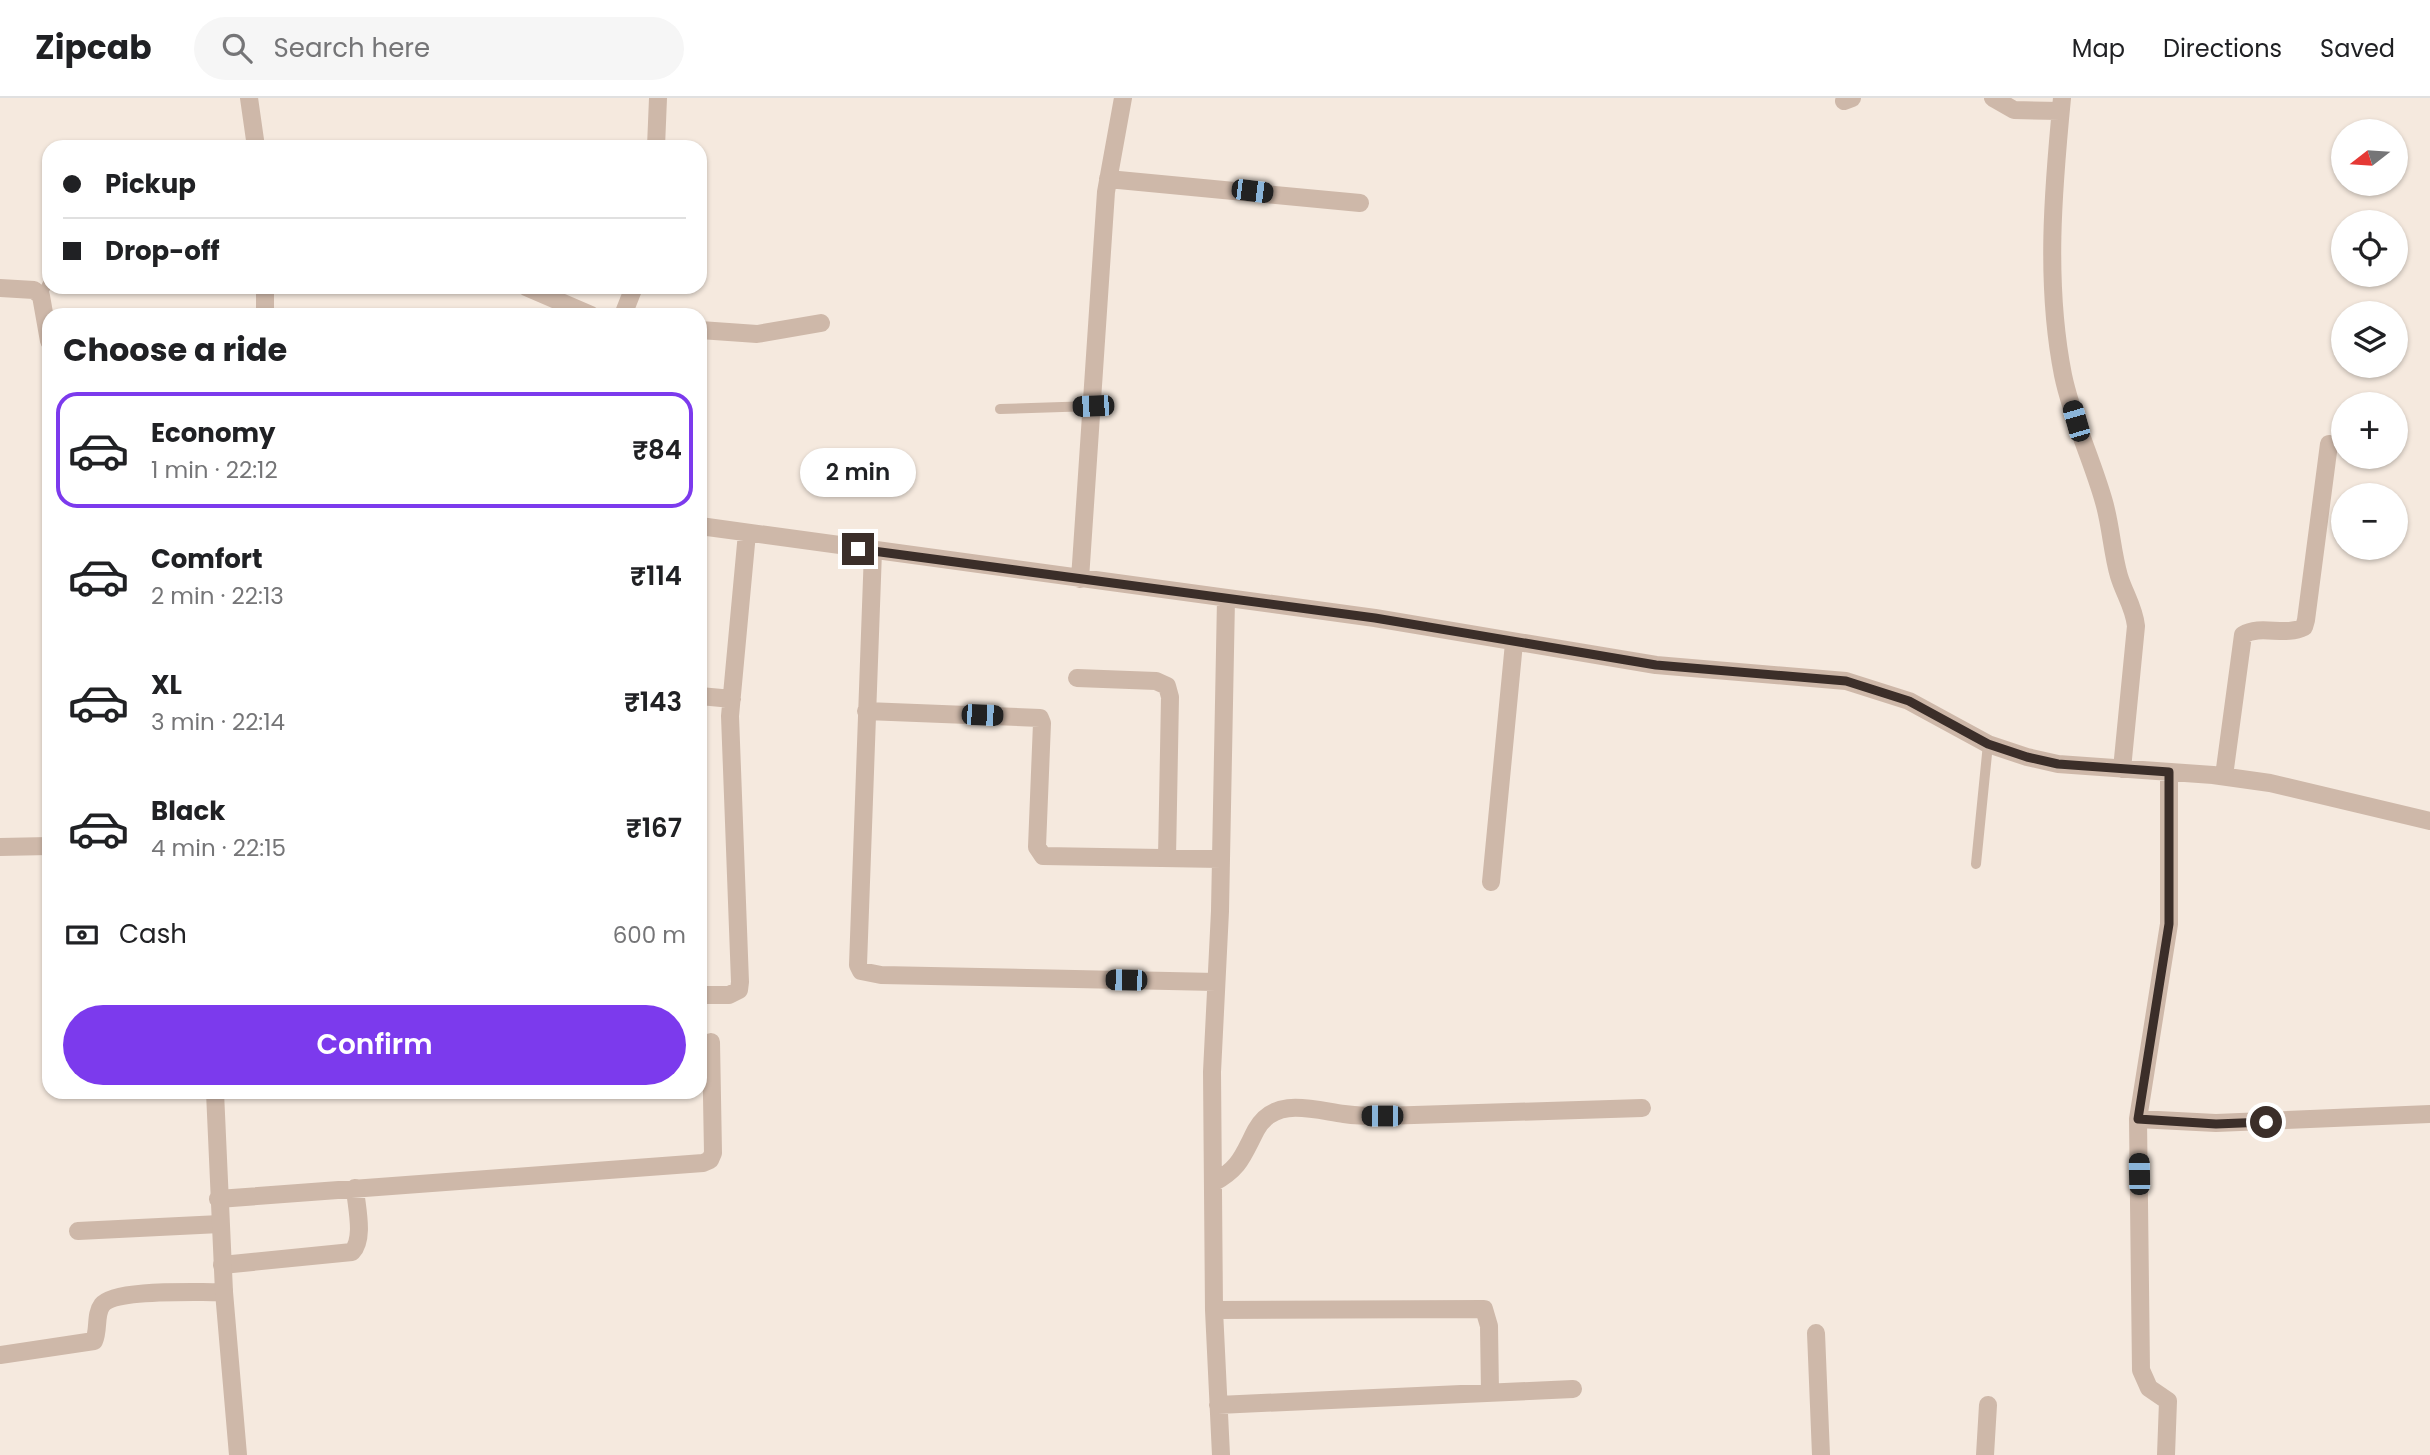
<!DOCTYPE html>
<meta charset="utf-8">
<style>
body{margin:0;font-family:Poppins,sans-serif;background:#f6f6f6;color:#202124;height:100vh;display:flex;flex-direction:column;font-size:26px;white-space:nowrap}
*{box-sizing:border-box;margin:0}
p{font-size:23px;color:#757577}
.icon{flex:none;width:38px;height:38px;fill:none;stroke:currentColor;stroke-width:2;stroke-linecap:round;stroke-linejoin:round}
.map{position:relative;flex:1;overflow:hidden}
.drawer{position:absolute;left:42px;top:210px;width:665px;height:791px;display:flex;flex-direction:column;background:#fff;border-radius:21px;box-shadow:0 2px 5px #0004}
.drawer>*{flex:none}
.top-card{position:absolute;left:42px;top:42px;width:665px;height:154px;border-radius:21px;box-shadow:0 2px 5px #0004;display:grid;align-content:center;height:154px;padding:0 21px;background:#fff}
.needle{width:46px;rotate:253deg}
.tools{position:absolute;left:2331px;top:21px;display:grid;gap:14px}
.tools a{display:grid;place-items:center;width:77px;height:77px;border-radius:50%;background:#fff;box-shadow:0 2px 5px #0004;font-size:35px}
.end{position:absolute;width:32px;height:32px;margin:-16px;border:9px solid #3b2e29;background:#fff;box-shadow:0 0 0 4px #fff}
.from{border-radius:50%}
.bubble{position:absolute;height:49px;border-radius:24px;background:#fff;box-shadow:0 2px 5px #0004;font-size:23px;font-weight:600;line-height:49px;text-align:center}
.car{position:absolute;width:21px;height:42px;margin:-21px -10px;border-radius:9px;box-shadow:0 0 5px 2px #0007;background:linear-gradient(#222 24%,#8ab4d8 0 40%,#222 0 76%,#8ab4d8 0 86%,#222 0)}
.top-card b{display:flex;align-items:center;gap:24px;height:66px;font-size:26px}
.top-card b+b{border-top:2px solid #e0e0e0}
.top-card i{width:18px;height:18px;background:#202124}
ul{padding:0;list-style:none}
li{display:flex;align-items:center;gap:21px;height:116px;margin:0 14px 10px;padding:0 7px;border:4px solid transparent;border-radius:21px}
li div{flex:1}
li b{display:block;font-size:26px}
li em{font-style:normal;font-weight:600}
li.current{border-color:#7c3aed}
li>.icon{width:63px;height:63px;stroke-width:1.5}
h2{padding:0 21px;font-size:32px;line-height:84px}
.pay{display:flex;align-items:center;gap:18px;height:77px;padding:0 21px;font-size:26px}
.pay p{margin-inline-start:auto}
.button{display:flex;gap:14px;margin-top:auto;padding:14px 21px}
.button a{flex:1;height:80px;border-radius:42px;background:#7c3aed;color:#fff;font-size:28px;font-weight:600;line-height:80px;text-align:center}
header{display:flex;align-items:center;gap:42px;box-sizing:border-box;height:98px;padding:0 35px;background:#fff;border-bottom:2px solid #e0e0e0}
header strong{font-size:33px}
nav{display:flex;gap:38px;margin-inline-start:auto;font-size:24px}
.search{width:490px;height:63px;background:#f6f6f6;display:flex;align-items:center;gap:18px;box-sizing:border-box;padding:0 24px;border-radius:38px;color:#757577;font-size:26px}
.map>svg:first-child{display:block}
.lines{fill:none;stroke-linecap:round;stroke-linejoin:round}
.service{stroke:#ceb8a9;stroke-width:10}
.minor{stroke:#ceb8a9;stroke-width:18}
.tertiary{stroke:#ceb8a9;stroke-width:18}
.route{stroke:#3b2e29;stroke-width:9}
</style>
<header>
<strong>Zipcab</strong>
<div class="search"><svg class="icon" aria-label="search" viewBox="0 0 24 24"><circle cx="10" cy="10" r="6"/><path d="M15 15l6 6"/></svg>Search here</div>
<nav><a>Map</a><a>Directions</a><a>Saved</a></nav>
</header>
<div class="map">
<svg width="2430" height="1357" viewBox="0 0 2430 1357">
<rect width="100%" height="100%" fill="#f5e9de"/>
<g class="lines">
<path class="service" d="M 41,198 L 49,183
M 1000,311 L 1093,308
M 1976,766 L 1988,646"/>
<path class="minor" d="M 1993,0 L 2014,12 L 2060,13
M 2062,0 C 2053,92 2045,186 2063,277 C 2072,321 2092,361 2104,404 C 2111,428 2112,454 2119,478 C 2124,495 2134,509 2136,528 L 2122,671
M 1844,3 L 1852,0
M 656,49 L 658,0
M 1108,81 L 1360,105
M 526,189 L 591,217
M 0,190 L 34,192 L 41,198 L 49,243
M 623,217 L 634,189
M 700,232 L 757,236 L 821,225
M 700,428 L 1375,520 L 1656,567 L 1846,583 L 1909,603 L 1988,646 L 2027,659 L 2058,666 L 2213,677 L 2270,685 L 2430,723
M 873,453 L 858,867 L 861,873 L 881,877 L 1216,884
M 1080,481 L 1106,94 L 1123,0
M 1077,580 L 1156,583 L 1167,588 L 1170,599 L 1167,760
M 700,598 L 732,601
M 866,613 L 1040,620 L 1042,625 L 1037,749 L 1043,758 L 1221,761
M 2224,678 L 2243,537 C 2261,526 2285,539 2304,529 L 2306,522 L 2329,346
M 0,749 L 49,748
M 1491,784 L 1514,545
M 700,897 L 729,897 L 739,892 L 740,884 L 730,618 L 747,435
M 2138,1021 L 2216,1025 L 2430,1016
M 1213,1085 C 1240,1070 1242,1059 1256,1032 C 1274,998 1314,1012 1344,1016 C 1357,1018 1370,1018 1382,1018 L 1642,1010
M 218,1101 L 703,1065 L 710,1062 L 713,1055 L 711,944
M 78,1133 L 220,1126
M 222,1167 L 352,1154 C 365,1140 356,1108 355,1090
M 1214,1212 L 1484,1211 L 1489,1228 L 1490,1294
M 1816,1235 L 1821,1357
M 0,1257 L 94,1243 C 99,1232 95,1216 102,1207 C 115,1190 201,1195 224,1194
M 1218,1307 L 1573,1291
M 1221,1357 L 1214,1212 L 1212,974 L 1220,813 L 1226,501
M 1985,1357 L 1988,1307
M 2166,1357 L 2168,1303 L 2149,1290 L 2141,1272 L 2138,1021 L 2169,826 L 2169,674"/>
<path class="tertiary" d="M 249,0 L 256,49
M 265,189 L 265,217
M 215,994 L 224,1194 L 238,1357"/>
</g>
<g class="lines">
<path class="route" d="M 858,451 L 1375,520 L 1656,567 L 1846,583 L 1909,603 L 1988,646 L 2027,659 L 2058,666 L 2169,674 L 2169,826 L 2138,1021 L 2216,1026 L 2266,1024"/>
</g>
</svg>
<div class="tools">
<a><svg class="needle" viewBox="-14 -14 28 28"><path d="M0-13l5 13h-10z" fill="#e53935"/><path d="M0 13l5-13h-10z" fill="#757577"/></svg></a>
<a><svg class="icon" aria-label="locate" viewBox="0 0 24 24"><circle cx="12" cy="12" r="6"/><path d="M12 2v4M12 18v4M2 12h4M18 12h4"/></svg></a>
<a><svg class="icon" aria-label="layers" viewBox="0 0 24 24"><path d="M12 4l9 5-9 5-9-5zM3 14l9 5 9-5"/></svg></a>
<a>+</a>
<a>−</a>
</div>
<i class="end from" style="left:2266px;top:1024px"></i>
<i class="end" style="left:858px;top:451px"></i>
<div class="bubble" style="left:800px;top:350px;width:116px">2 min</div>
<i class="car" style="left:1252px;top:93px;rotate:97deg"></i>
<i class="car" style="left:1093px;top:308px;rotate:268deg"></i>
<i class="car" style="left:2076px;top:323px;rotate:344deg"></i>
<i class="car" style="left:982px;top:617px;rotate:92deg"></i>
<i class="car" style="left:1126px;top:882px;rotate:271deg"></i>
<i class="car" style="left:1382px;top:1018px;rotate:270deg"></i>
<i class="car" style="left:2139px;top:1076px;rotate:359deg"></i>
<div class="top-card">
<b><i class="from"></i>Pickup</b>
<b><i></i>Drop-off</b>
</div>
<section class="drawer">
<h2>Choose a ride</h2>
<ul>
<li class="current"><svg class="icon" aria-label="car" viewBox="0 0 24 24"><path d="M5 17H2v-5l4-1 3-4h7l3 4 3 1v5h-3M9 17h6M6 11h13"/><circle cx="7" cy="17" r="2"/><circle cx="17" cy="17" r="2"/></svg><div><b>Economy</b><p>1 min · 22:12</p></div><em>₹84</em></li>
<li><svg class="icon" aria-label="car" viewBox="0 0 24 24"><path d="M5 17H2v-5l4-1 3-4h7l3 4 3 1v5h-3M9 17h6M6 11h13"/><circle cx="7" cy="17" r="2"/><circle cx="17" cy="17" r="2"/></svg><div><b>Comfort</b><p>2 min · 22:13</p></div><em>₹114</em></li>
<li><svg class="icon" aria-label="car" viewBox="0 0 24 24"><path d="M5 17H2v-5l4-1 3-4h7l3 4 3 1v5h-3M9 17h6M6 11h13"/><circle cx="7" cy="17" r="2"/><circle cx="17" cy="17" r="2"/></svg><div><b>XL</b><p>3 min · 22:14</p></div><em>₹143</em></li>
<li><svg class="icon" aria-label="car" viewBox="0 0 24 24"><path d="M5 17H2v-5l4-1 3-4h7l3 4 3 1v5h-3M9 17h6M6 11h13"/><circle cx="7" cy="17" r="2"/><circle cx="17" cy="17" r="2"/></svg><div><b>Black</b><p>4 min · 22:15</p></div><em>₹167</em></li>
</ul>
<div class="pay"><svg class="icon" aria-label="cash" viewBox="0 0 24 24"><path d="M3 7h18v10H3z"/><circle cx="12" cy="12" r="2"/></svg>Cash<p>600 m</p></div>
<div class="button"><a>Confirm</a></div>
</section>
</div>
